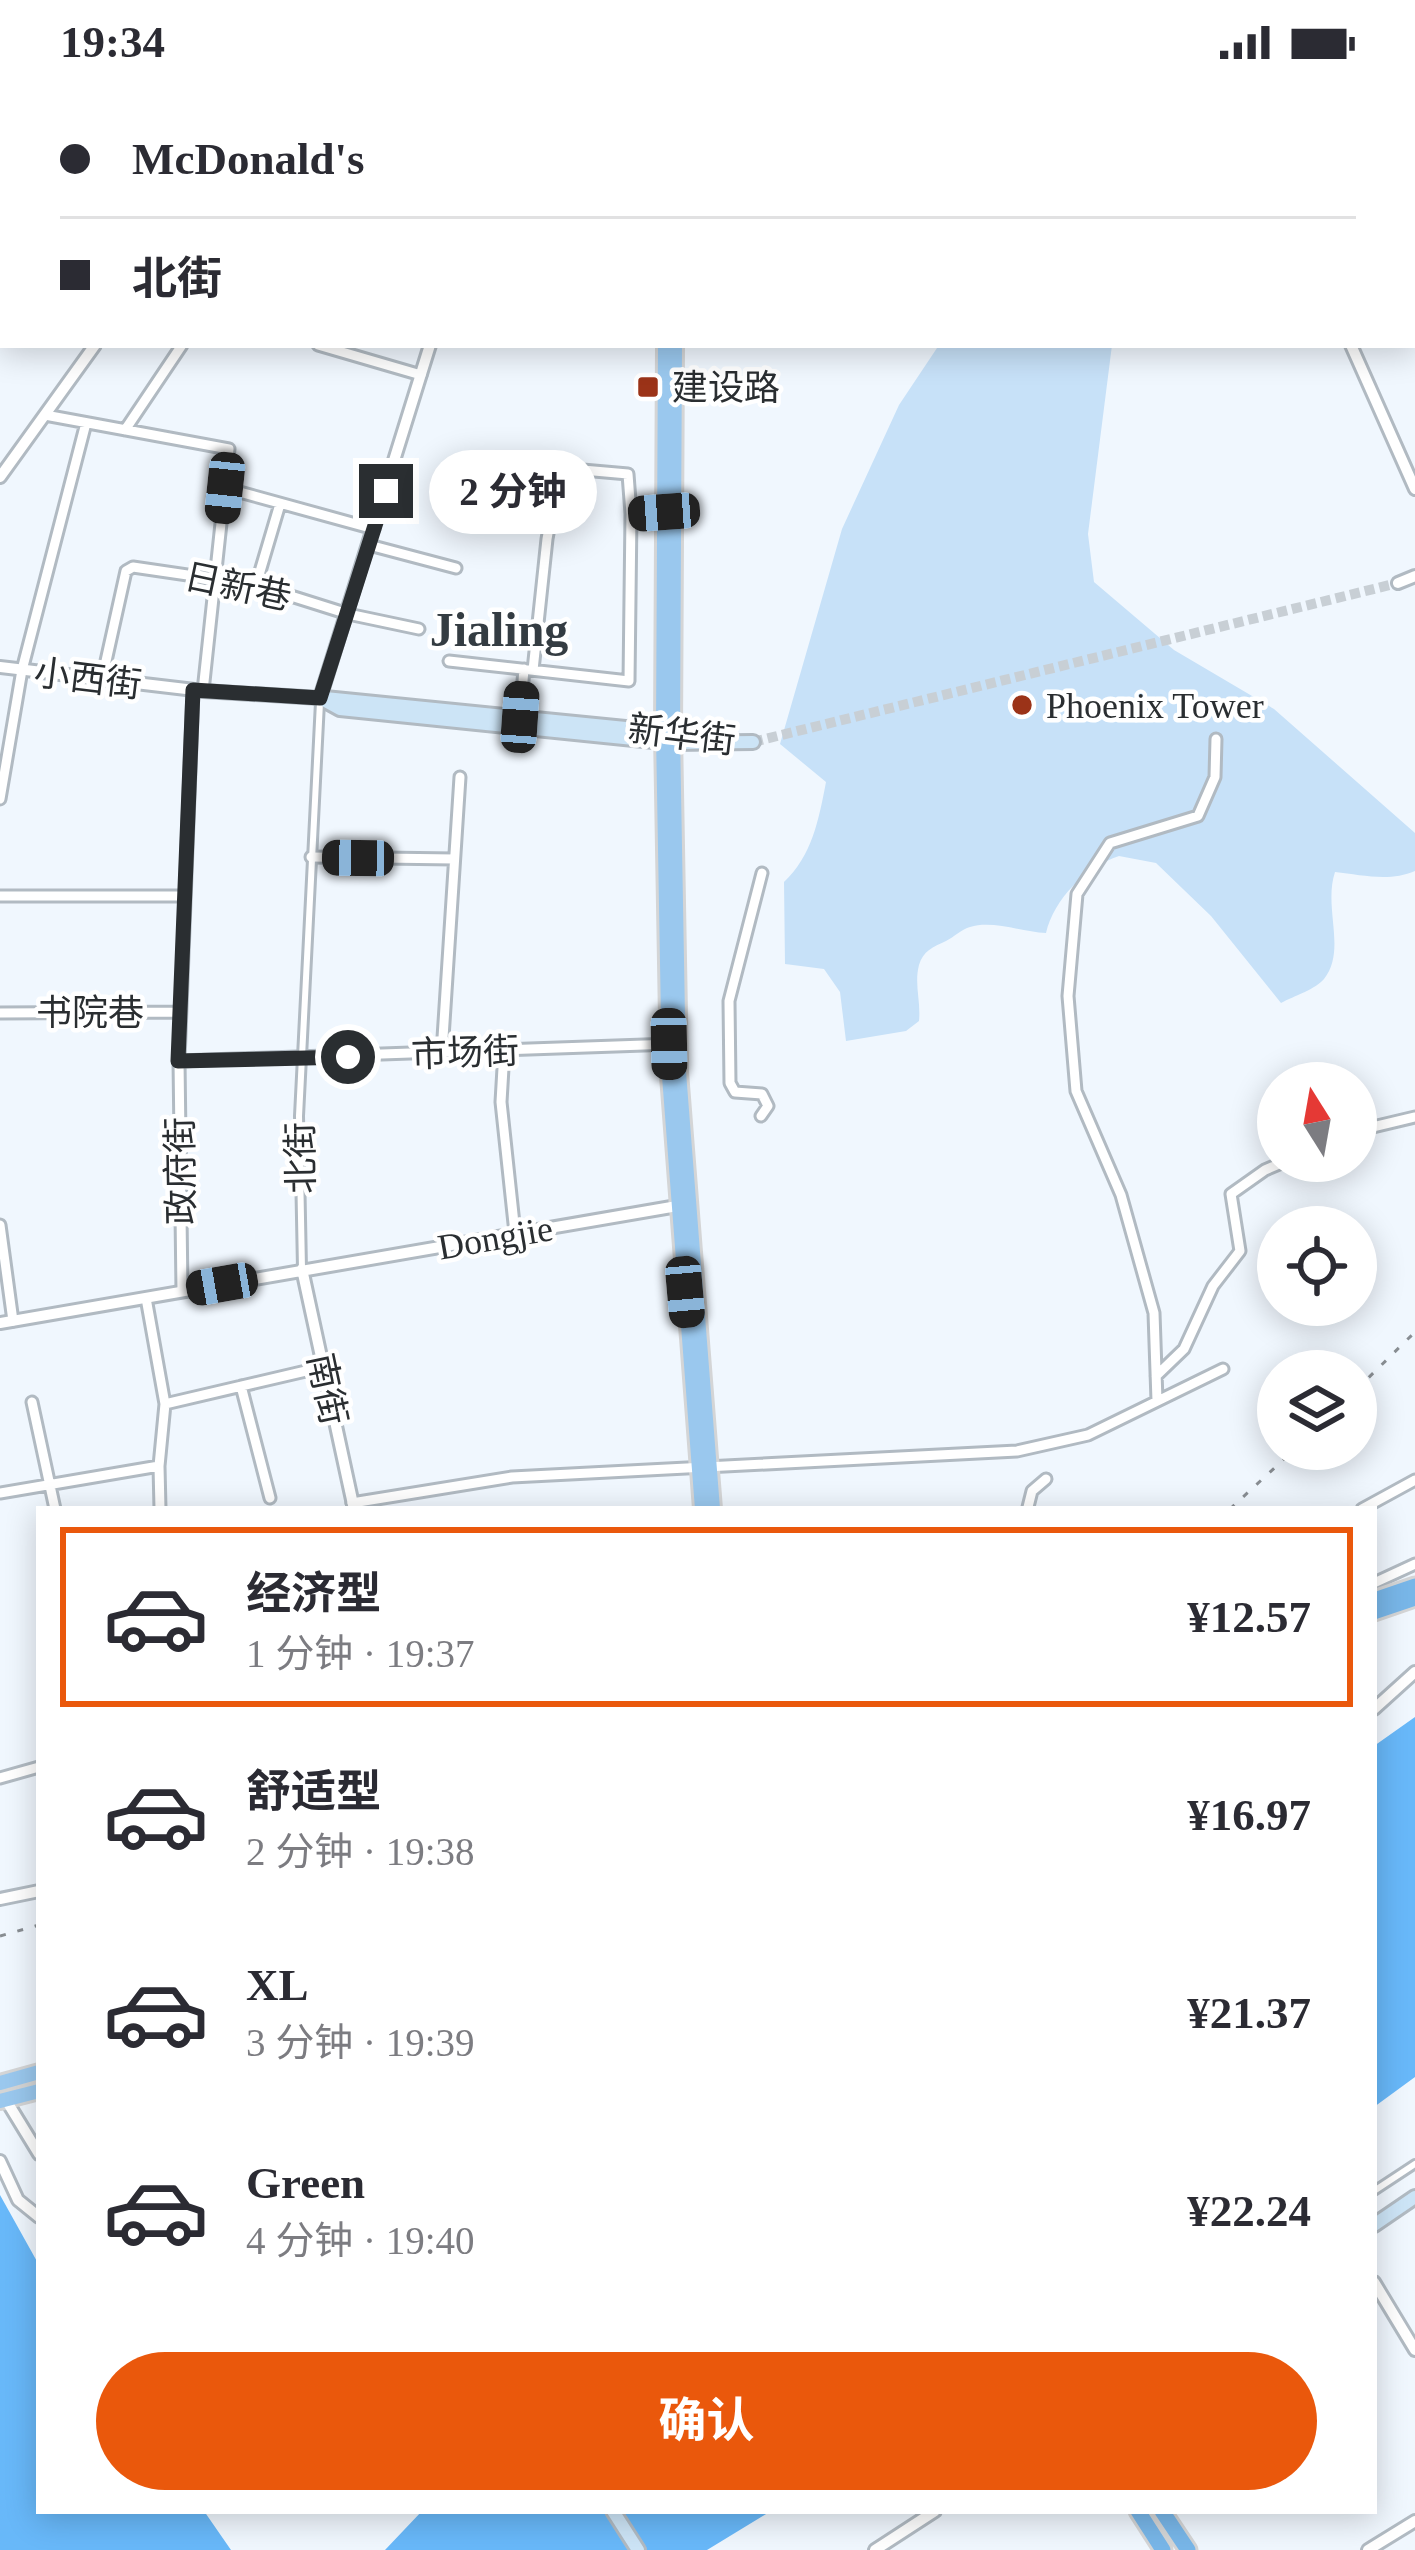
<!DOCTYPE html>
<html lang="zh">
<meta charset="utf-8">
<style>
body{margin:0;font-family:"Times New Roman","Noto Sans SC",serif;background:#f2f2f3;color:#2b2b33;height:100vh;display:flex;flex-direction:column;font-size:45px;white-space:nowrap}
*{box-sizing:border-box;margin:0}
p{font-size:39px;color:#7c7c81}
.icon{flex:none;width:66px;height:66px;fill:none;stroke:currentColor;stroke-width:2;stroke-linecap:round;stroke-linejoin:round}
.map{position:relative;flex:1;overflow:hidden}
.details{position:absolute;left:36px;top:1422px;width:1341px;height:1008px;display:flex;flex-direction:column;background:#fff;border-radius:0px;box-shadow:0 6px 30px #0003}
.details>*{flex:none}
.hud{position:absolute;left:0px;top:0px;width:1416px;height:264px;box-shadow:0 6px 30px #0003;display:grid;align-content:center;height:264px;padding:0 60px;background:#fff}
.needle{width:78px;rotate:349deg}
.buttons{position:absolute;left:1257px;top:978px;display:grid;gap:24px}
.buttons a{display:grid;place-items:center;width:120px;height:120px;border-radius:50%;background:#fff;box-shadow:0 6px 30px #0003;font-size:60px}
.end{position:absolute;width:54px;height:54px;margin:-27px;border:15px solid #2a2e31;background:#fff;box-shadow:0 0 0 6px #fff}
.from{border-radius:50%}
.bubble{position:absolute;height:84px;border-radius:42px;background:#fff;box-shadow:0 6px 30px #0003;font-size:39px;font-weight:700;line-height:84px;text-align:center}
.car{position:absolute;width:36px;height:72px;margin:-36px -18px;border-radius:15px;box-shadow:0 0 9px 3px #0007;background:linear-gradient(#222 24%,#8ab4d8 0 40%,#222 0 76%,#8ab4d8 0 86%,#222 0)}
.hud b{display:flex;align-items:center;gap:42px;height:114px;font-size:45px}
.hud b+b{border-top:3px solid #e1e1e2}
.hud i{width:30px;height:30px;background:#2b2b33}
ul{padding:21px 0 0;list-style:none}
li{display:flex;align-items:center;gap:36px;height:180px;margin:0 24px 18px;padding:0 36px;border:6px solid transparent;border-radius:0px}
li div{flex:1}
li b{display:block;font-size:45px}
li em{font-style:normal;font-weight:700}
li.active{border-color:#ea580c}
li>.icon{width:108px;height:108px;stroke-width:1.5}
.action{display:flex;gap:24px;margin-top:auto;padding:24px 60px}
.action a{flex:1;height:138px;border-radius:72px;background:#ea580c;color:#fff;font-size:48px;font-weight:700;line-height:138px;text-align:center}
.status{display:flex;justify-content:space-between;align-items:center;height:84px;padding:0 60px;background:#fff;direction:ltr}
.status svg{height:33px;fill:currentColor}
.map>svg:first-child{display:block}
.green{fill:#c7e1f8}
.water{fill:#68b8f9}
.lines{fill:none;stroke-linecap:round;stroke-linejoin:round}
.tertiary-tunnel{stroke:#c8cfd5;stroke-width:10;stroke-dasharray:10 5;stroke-linecap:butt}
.pedestrian-casing{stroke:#b1bac2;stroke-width:12}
.minor-casing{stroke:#b1bac2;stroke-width:15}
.tertiary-casing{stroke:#b1bac2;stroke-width:16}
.secondary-casing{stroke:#b1bac2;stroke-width:18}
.primary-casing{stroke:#d4d5d6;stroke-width:20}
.trunk-casing{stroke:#d4d5d6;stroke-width:21}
.pedestrian{stroke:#fff;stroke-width:6}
.minor{stroke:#fff;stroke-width:9}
.tertiary{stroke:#fff;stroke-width:10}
.secondary{stroke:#cce4f6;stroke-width:12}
.primary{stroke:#9ac8ee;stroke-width:14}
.trunk{stroke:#78b6e8;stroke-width:15}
.rail{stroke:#888d92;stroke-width:3;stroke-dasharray:6 12;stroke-linecap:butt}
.route{stroke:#2a2e31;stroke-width:15}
.poi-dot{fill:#9b3318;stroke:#fff;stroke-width:4.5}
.labels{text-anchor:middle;stroke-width:9;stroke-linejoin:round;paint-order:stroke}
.poi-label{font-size:36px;fill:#2a2e31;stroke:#fff;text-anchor:start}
.street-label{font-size:36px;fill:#2a2e31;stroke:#fff}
.district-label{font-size:48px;font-weight:bold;fill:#343c42;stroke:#fff}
</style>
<div class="status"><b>19:34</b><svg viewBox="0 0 49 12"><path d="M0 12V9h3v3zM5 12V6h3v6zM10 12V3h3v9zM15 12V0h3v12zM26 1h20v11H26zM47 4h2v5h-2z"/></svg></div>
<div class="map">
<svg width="1415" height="2466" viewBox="0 0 1415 2466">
<rect width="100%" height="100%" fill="#f0f7fe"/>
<path class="green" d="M 939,261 L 1112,261 L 1088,450 L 1094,498 L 1174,566 L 1274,625 L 1415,749 L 1415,787 C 1390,798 1362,791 1335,788 C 1323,824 1347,866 1324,895 C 1316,905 1294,912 1281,919 L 1211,832 L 1156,779 L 1119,772 C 1086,783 1054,815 1046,849 C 1022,848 993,836 970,843 C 962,845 954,853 946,857 C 933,863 923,867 919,881 C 914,900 921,917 919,937 L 906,947 L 846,957 L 840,908 L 824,885 L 785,880 L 784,798 C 812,772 819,735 826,698 L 780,660 L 842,445 L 899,321 Z"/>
<path class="water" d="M 0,0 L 161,0 L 3,3 L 0,213 Z
M 1415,1633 L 1415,1993 L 1374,2023 L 1374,1662 Z
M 0,2111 L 39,2181 L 39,2427 L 204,2427 L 231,2466 L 0,2466 Z
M 422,2427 L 771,2427 L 707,2466 L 385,2466 Z"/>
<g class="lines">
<path class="tertiary-tunnel" d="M 753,658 L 1398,499"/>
<g class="pedestrian-casing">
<path id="pedestrian" d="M 302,1185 L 299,1032 L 320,618
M 1374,2107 L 1415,2080"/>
</g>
<g class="minor-casing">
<path id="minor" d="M 318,261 L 421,291
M 45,331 L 229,365 L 203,607
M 125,346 L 182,261
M 225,404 L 374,445
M 369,461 L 456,484
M 256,501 L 280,420
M 449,577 L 629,597 L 631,430 L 664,428
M 533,586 L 547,455 L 560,384 L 628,390 L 631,430
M 102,595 L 126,487 L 133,483 L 256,501 L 348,530 L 419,545
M 520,633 L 524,585
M 0,715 L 22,586 L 86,339
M 311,773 L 454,775
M 0,812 L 185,812
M 0,929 L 180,928
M 504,967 L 501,1018 L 515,1149
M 442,969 L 460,693
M 179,977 L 673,960
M 761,1032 L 768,1022 L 762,1010 L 735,1008 L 730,999 L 729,917 L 762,789
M 1356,1047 L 1415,1033
M 0,1141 L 13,1237
M 182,1207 L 179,977 L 193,606
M 146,1214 L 165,1320 L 159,1382 L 160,1425
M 1156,1292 L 1184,1265 L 1213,1202 L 1240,1167 L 1231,1110 L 1265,1086 L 1286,1077
M 241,1302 L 270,1414
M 1157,1317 L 1154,1229 L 1121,1111 L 1076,1007 L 1068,912 L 1077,810 L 1110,759 L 1198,732 L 1215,693 L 1216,655
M 32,1318 L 55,1425
M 165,1320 L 323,1283
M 0,1409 L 159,1382
M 352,1419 L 512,1393 L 1017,1367 L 1088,1351 L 1223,1285
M 1028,1423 L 1032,1407 L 1046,1395
M 1362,1425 L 1415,1396
M 1374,1499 L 1415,1480
M 0,1694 L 39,1683"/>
</g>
<g class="tertiary-casing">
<path id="tertiary" d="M 1285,0 L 1285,3
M 295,3 L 298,0
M 1351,261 L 1415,405
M 0,393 L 95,261
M 1398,499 L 1415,492
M 0,583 L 203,607 L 320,614 L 430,261
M 302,1185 L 354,1425
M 0,1239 L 683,1121
M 1374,1625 L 1415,1588
M 0,1815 L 39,1807
M 6,2016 L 39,2070
M 0,2077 L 18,2116 L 39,2133
M 1374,2198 L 1415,2266
M 875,2466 L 935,2427
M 1368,2466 L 1415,2437"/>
</g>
<g class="secondary-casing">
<path id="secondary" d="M 320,614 L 340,625 L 673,659 L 753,658
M 325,614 L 716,653
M 1374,2141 L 1415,2113
M 613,2427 L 638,2466"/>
</g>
<g class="primary-casing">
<path id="primary" d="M 1045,0 L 1052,3
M 1370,0 L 1373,3
M 705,3 L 706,0
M 1090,3 L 1095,0
M 1413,101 L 1415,108
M 665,261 L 663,650 L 669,992 L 702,1425
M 675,261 L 673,650 L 679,988 L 713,1425
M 0,1999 L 39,1988
M 0,2017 L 39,2007"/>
</g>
<g class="trunk-casing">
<path id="trunk" d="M 1374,1516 L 1415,1502
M 1374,1528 L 1415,1514
M 1138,2427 L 1163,2466
M 1162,2427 L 1188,2466"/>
</g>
<use href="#pedestrian" class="pedestrian"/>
<use href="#minor" class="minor"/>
<use href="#tertiary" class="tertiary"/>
<use href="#secondary" class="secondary"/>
<use href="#primary" class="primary"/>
<use href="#trunk" class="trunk"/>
<path class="rail" d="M 1356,1306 L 1415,1248
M 1230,1425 L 1295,1365
M 0,1852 L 39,1841"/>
</g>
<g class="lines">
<path class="route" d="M 348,973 L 178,977 L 193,606 L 320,614 L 386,407"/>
</g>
<g class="poi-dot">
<rect x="636" y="291" width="24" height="24" rx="6"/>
<circle cx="1022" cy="621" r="12"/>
</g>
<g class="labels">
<g class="poi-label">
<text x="672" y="316">建设路</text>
<text x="1046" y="634">Phoenix Tower</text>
</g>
<g class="street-label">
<text transform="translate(238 502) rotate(12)" y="13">日新巷</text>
<text transform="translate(88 594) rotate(7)" y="13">小西街</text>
<text transform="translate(682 650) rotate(7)" y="13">新华街</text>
<text x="90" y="941">书院巷</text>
<text transform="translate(465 968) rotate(-2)" y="13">市场街</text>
<text transform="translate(300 1074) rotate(-91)" y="13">北街</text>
<text transform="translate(180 1087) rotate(-91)" y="13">政府街</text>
<text transform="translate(495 1153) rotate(-10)" y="13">Dongjie</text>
<text transform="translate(328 1305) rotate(78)" y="13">南街</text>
</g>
<g class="district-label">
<text x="499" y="562">Jialing</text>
</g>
</g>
</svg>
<div class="buttons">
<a><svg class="needle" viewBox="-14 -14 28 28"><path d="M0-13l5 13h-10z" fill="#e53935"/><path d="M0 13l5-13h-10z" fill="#7c7c81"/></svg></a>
<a><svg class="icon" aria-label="locate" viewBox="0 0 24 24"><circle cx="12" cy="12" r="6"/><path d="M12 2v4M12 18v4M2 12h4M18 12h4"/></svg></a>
<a><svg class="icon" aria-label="layers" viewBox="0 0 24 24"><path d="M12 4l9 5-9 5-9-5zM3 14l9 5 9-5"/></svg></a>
</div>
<i class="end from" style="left:348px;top:973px"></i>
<i class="end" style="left:386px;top:407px"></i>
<div class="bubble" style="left:429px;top:366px;width:168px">2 分钟</div>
<i class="car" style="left:225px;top:404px;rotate:186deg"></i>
<i class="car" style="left:664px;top:428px;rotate:266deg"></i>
<i class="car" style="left:520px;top:633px;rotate:4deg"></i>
<i class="car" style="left:358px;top:774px;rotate:271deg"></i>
<i class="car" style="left:669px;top:960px;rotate:179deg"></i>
<i class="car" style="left:222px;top:1200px;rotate:260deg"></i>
<i class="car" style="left:685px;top:1208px;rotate:175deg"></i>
<div class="hud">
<b><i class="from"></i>McDonald's</b>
<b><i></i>北街</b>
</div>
<section class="details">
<ul>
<li class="active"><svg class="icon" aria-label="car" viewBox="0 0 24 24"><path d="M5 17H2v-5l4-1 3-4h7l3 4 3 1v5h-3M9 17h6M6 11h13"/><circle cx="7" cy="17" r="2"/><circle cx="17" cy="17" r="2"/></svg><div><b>经济型</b><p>1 分钟 · 19:37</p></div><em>¥12.57</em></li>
<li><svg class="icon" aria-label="car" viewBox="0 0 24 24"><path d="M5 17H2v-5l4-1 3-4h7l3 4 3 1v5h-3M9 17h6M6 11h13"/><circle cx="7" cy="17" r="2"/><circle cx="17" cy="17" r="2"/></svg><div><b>舒适型</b><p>2 分钟 · 19:38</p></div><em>¥16.97</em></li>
<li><svg class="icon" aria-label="car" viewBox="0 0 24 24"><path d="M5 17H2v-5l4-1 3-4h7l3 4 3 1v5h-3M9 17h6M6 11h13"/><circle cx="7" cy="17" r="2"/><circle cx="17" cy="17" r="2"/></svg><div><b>XL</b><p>3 分钟 · 19:39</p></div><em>¥21.37</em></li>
<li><svg class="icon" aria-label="car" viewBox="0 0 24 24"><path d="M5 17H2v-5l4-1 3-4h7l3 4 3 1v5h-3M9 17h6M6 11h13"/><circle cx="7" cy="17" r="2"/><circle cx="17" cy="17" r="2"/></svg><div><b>Green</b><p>4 分钟 · 19:40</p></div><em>¥22.24</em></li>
</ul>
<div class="action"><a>确认</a></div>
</section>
</div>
